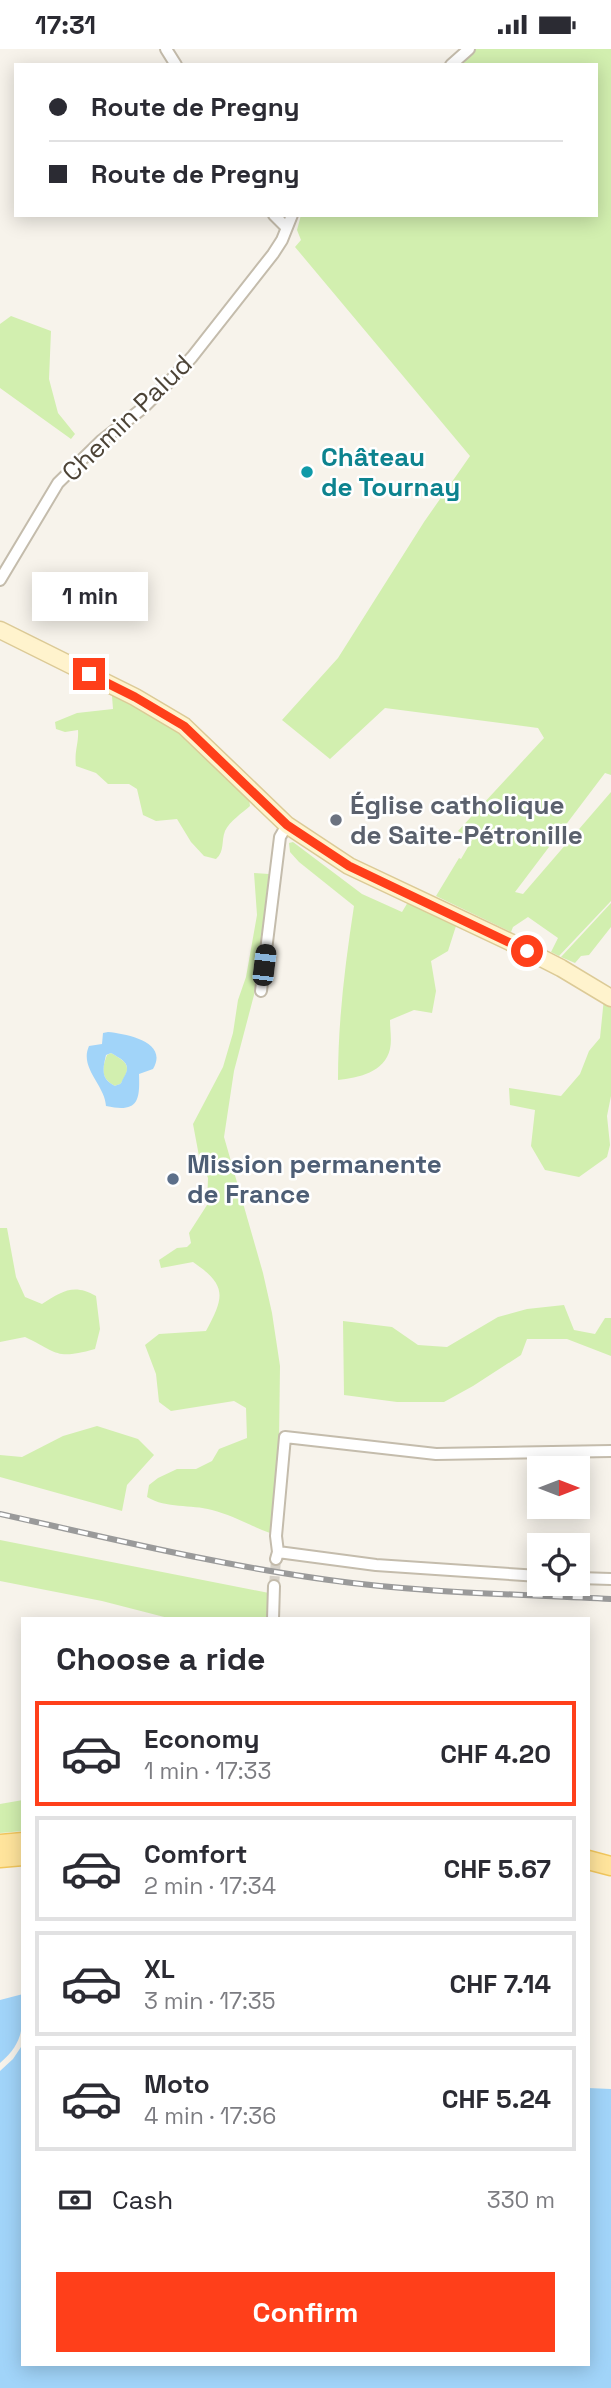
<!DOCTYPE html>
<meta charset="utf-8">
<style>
body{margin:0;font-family:"Space Grotesk",sans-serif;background:#f7f7f7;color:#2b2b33;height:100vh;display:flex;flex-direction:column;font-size:26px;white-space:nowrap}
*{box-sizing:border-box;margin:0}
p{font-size:23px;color:#7c7c81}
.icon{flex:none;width:38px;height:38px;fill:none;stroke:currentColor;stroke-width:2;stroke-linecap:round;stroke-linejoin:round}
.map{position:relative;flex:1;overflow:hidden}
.drawer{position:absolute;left:21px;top:1568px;width:569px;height:749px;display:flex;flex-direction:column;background:#fff;border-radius:0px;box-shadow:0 4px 18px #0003}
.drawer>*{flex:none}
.hud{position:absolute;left:14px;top:14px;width:584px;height:154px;border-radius:0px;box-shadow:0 4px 18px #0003;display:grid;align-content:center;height:154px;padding:0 35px;background:#fff}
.needle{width:46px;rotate:90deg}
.controls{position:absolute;left:527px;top:1407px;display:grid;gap:14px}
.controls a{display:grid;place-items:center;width:63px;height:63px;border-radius:0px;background:#fff;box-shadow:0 4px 18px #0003;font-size:35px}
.end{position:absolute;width:32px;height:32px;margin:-16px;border:9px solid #ff3f1a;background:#fff;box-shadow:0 0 0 4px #fff}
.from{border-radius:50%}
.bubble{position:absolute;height:49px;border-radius:0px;background:#fff;box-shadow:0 4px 18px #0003;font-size:23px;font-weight:700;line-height:49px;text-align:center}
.car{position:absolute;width:21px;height:42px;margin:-21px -10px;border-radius:9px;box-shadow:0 0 5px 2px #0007;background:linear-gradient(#222 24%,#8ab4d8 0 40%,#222 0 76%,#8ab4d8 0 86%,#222 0)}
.hud b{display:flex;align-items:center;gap:24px;height:66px;font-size:26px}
.hud b+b{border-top:2px solid #e1e1e2}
.hud i{width:18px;height:18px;background:#2b2b33}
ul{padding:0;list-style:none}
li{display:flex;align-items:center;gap:21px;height:105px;margin:0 14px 10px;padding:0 21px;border:4px solid #e1e1e2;border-radius:0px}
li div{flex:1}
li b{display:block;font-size:26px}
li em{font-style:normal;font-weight:700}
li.on{border-color:#ff3f1a}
li>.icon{width:63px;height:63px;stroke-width:1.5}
h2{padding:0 35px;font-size:32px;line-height:84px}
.pay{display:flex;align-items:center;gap:18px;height:77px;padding:0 35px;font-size:26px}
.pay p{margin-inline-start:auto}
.cta{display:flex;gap:14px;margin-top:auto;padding:14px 35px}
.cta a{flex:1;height:80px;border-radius:0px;background:#ff3f1a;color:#fff;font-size:28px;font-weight:700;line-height:80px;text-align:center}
.status{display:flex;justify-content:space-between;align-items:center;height:49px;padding:0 35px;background:#fff;direction:ltr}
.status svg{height:19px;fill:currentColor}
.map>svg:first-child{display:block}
.green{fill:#d2efaf}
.water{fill:#a1d4f9;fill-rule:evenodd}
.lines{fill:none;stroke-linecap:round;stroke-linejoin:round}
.street-tunnel{stroke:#d5d0c7;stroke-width:10;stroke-dasharray:10 5;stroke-linecap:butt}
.street-casing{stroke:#c4bcac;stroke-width:14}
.secondary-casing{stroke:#dcca96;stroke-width:19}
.primary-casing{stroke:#f2c75d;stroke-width:21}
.street{stroke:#fff;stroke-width:10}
.secondary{stroke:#fff3cd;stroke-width:16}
.primary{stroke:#ffe49c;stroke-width:18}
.rail-casing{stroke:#9a9a9a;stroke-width:6}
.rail{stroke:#fff;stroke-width:3.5;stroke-dasharray:10;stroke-linecap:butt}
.route{stroke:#ff3f1a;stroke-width:9}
.culture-dot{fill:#0f9aa8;stroke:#fff;stroke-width:2.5}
.worship-dot{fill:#6b7280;stroke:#fff;stroke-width:2.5}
.service-dot{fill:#5c6f8a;stroke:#fff;stroke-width:2.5}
.labels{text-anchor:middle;stroke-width:5;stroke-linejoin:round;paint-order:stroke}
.street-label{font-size:26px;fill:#4d4437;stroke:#fff}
.culture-label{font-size:26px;font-weight:bold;fill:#0d838f;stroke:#fff;text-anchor:start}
.worship-label{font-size:26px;font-weight:bold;fill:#5b616d;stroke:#fff;text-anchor:start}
.service-label{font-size:26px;font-weight:bold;fill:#4e5e75;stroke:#fff;text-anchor:start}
</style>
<div class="status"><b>17:31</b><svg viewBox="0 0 49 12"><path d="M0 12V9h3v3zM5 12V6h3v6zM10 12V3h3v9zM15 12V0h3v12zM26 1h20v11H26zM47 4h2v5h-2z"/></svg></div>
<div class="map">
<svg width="611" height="2339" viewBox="0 0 611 2339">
<rect width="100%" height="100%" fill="#f7f3eb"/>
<path class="green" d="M 474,0 L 611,0 L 611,726 L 605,724 L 515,843 L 523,845 L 611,743 L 611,852 L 559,907 L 551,903 L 558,889 L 528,868 L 513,878 L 511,883 L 436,847 L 459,809 L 461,810 L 472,791 L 458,782 L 544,689 L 538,679 L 385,659 L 330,710 L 282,671 L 338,609 L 424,473 L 470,407 L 295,198 L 301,191 L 297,181 L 301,166 L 597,166 L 597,16 L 457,16 Z
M 11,267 L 51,282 L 49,330 L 58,364 L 75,385 L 71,390 L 0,339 L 0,275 Z
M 115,645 L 185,687 L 249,750 L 250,757 C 242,764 230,772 225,782 C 221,792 225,802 216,810 L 204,807 L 191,793 L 177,770 L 156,772 L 143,766 L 137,740 L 129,735 L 108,735 L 96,724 L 76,717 C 74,702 79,694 78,681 L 65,683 L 56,680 L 55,673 L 77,664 L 113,660 L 112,647 Z
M 293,793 L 362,845 L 402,863 L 408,853 L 456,877 L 448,902 L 431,912 L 436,942 L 432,964 L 414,961 L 390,971 C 390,980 392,991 390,1000 C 385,1023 358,1029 338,1031 C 338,972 345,916 354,857 L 299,813 L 290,803 L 289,794 Z
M 254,824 L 269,825 L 254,946 L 234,1022 L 224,1088 L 263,1224 L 272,1264 L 280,1317 L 279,1391 L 270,1484 C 251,1477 232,1466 212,1461 C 190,1455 167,1460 147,1448 L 149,1436 L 158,1429 L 177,1420 L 196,1420 L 212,1412 L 219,1400 L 247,1389 L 246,1359 L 234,1352 L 171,1362 L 159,1353 L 156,1325 L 145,1296 L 159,1285 L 206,1282 C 224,1248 228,1237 193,1213 L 161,1219 L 159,1211 L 177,1199 L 187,1198 L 191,1194 L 189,1184 L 207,1156 L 208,1129 L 199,1107 L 193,1075 L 223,1018 L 233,984 L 238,951 L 246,928 L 257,866 Z
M 611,854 L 611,878 L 589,906 L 581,907 L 575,914 L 561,908 Z
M 604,949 L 611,954 L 611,1047 L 607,1067 L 610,1096 L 607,1108 L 579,1128 L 545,1121 L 531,1097 L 535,1061 L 510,1056 L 509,1039 L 561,1047 L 580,1025 L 589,1002 L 600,989 Z
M 111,1004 C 123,1011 132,1015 124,1029 C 119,1037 124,1033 115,1037 C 100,1029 102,1019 107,1006 Z
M 0,1179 L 7,1179 L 16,1228 L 25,1248 L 42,1255 C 62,1242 74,1234 96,1247 L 100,1280 L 95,1300 C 55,1311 59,1304 25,1288 L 0,1293 Z
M 564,1256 L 574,1281 L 595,1285 L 605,1269 L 611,1269 L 611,1307 L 567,1290 L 527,1290 L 521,1306 L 473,1337 L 444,1353 L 397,1353 L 344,1346 L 343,1272 L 392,1278 L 418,1296 L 447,1298 L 498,1268 L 527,1260 Z
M 97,1377 L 138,1390 L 154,1406 L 127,1436 L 122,1462 L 0,1428 L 0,1406 L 22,1408 L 63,1387 Z
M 0,1491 L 269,1544 L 268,1570 L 172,1570 L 102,1552 L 0,1532 Z
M 23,1751 L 23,1782 L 0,1784 L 0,1755 Z"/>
<path class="water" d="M 108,983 C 127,985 169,993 153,1020 L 139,1025 C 140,1052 138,1064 106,1057 C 105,1036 79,1019 89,997 L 102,995 L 103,984 ZM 111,1004 C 123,1011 132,1015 124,1028 C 119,1037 124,1033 115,1037 C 100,1030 103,1019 106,1006 Z
M 23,1945 C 23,1975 25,1993 0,2014 L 0,1951 Z
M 23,1995 L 23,2315 L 588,2315 L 588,2039 L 611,2040 L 611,2339 L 0,2339 L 0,2022 L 13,2010 Z"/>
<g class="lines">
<path class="street-tunnel" d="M 274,1537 L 276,1510"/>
<g class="street-casing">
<path id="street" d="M 166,0 L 176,16
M 451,16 L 469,0
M 274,166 L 286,178
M 0,531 L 58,434 L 101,392 L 143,359 L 168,334 L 192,308 L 273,205 L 282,191 L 292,166
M 261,942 L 280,788 L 287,776
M 278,1503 L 376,1516 L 539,1527
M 276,1510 L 278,1503 L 276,1487 L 285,1388 L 436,1405 L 611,1402
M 578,1529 L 611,1530
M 273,1570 L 274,1537"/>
</g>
<g class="secondary-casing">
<path id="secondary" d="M 0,581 L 135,648 L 184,677 L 287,776 L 349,817 L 510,893 L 561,919 L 611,949"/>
</g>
<g class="primary-casing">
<path id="primary" d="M 0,1795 L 23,1793
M 0,1809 L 23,1807
M 588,1811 L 611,1817"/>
</g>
<use href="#street" class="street"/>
<use href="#secondary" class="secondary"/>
<use href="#primary" class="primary"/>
<g class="rail-casing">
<path id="rail" d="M 0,1465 C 109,1489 218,1516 329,1531 C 422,1544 517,1545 611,1550"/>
</g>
<use href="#rail" class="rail"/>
</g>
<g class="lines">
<path class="route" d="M 89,625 L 135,648 L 184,677 L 287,776 L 349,817 L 527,902"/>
</g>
<circle class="culture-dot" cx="307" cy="423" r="7"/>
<circle class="worship-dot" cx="336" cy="771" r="7"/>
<circle class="service-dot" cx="173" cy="1130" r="7"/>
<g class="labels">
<g class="street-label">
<text transform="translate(127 369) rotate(-44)" y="9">Chemin Palud</text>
</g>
<g class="culture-label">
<text x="321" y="417">Château<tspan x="321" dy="30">de Tournay</tspan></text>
</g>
<g class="worship-label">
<text x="350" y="765">Église catholique<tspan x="350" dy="30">de Saite-Pétronille</tspan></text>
</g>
<g class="service-label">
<text x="187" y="1124">Mission permanente<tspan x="187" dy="30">de France</tspan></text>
</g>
</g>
</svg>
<div class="controls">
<a><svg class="needle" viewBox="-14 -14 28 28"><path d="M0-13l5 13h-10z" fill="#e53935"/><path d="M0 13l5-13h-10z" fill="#7c7c81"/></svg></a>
<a><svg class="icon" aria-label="locate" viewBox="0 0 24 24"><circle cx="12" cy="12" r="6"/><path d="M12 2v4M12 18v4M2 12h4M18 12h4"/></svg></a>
</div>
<i class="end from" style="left:527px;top:902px"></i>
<i class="end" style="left:89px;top:625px"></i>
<div class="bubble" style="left:32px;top:523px;width:116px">1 min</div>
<i class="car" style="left:264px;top:916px;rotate:7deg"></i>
<div class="hud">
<b><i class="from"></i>Route de Pregny</b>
<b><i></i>Route de Pregny</b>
</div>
<section class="drawer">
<h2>Choose a ride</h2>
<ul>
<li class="on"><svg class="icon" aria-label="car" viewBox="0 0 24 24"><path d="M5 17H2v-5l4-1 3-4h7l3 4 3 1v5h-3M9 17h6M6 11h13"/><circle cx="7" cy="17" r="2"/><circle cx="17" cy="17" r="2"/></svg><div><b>Economy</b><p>1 min · 17:33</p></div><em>CHF 4.20</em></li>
<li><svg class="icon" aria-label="car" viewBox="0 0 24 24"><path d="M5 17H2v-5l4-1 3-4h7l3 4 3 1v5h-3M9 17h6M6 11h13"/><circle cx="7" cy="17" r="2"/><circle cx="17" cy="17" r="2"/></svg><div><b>Comfort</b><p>2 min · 17:34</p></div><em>CHF 5.67</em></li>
<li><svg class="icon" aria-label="car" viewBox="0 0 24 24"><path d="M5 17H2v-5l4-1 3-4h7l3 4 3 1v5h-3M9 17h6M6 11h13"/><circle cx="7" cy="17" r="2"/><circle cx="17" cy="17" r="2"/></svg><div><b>XL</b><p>3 min · 17:35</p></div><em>CHF 7.14</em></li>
<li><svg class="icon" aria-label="car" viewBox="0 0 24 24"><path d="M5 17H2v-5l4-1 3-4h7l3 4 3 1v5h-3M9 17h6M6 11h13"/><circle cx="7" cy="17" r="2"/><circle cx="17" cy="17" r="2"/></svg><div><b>Moto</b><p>4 min · 17:36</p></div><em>CHF 5.24</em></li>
</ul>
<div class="pay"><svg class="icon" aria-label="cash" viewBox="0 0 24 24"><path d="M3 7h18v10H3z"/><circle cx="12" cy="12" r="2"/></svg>Cash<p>330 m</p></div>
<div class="cta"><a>Confirm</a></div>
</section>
</div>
